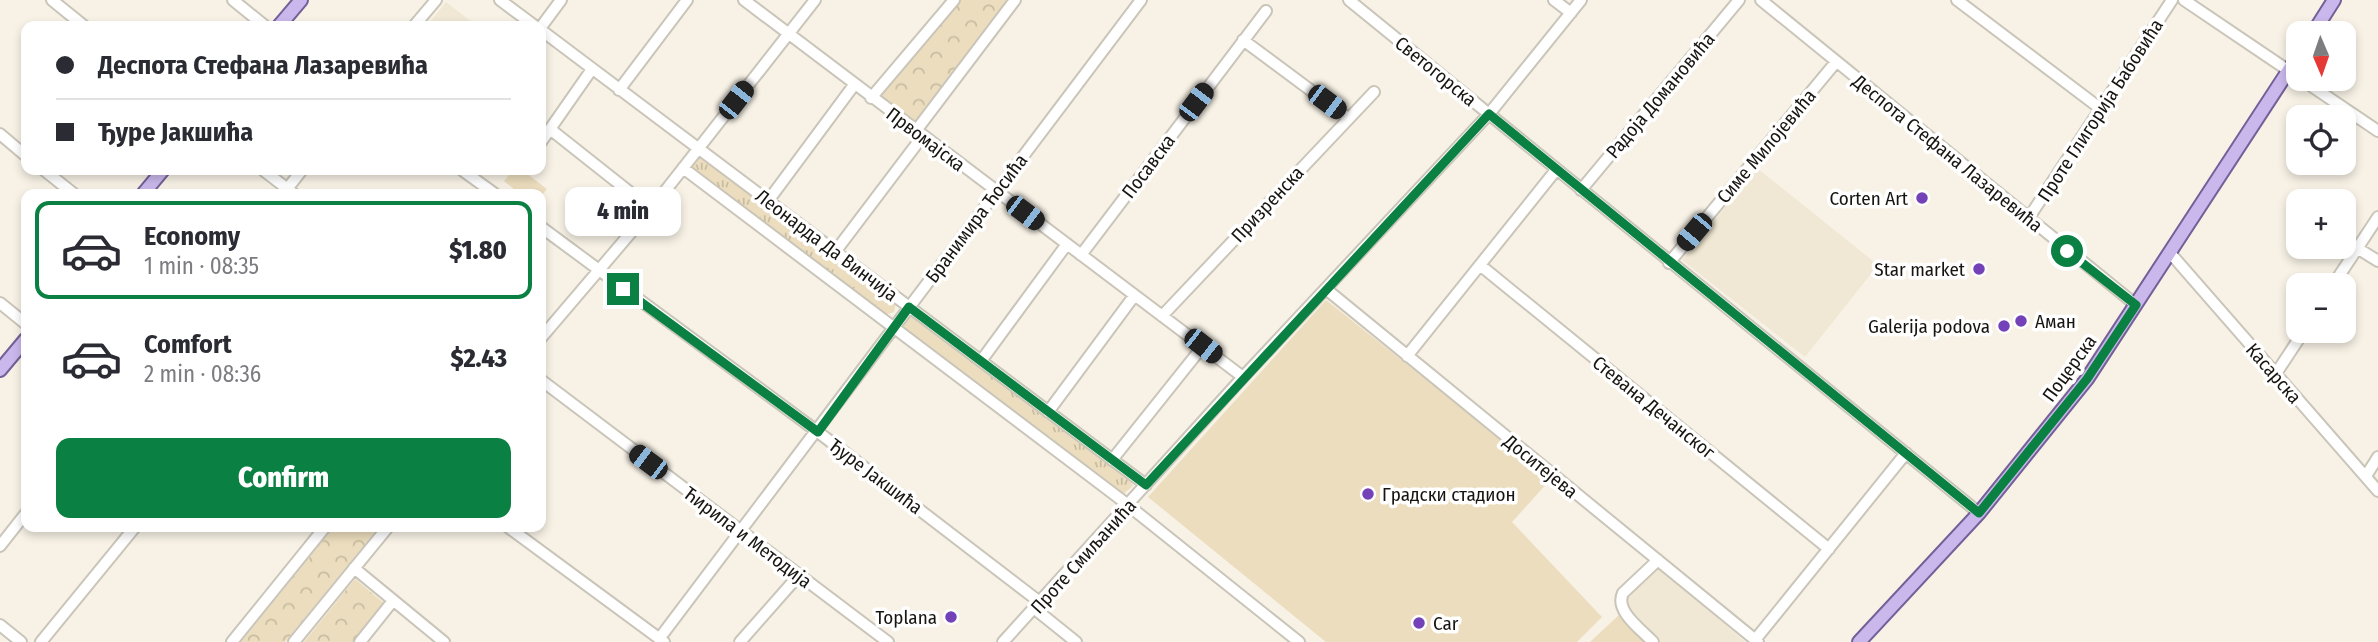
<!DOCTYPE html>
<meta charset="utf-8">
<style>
body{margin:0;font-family:"Fira Sans Condensed",sans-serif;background:#f7f7f7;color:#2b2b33;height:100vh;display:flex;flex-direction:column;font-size:26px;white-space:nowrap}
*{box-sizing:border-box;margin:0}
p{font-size:23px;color:#7c7c81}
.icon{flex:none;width:38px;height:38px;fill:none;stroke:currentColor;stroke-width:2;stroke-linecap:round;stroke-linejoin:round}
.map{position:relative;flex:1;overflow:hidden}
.panel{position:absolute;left:21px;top:189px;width:525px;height:343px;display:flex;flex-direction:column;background:#fff;border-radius:14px;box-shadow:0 4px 10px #0003}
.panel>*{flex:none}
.hud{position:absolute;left:21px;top:21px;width:525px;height:154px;border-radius:14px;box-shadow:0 4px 10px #0003;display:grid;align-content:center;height:154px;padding:0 35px;background:#fff}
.needle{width:46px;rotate:178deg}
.tools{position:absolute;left:2286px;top:21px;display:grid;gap:14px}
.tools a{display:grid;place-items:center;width:70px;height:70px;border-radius:14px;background:#fff;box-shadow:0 4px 10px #0003;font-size:35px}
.end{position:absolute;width:32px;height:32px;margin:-16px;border:9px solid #0b8043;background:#fff;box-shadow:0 0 0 4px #fff}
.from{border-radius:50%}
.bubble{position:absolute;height:49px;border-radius:14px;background:#fff;box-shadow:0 4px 10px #0003;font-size:23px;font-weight:800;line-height:49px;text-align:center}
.car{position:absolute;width:21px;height:42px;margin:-21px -10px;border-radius:9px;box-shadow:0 0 5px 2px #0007;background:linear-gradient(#222 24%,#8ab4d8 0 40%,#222 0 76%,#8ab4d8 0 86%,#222 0)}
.hud b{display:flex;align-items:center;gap:24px;height:66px;font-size:26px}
.hud b+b{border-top:2px solid #e1e1e2}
.hud i{width:18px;height:18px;background:#2b2b33}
ul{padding:12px 0 0;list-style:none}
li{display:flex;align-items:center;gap:21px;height:98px;margin:0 14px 10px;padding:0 21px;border:4px solid transparent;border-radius:14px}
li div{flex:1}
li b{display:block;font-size:26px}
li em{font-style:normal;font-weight:800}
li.active{border-color:#0b8043}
li>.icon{width:63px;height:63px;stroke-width:1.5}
.button{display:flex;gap:14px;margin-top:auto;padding:14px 35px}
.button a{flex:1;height:80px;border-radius:14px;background:#0b8043;color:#fff;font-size:28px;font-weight:800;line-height:80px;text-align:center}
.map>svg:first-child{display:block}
.built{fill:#f0e8d4}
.grass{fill:url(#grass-tufts)}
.park{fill:url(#park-crowns)}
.pitch{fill:#ebddbd}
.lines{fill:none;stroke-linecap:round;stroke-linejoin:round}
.minor-casing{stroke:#cac5b9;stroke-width:14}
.major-casing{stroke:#746098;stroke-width:16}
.minor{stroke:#fff;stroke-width:10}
.major{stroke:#cab8ec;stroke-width:12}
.route{stroke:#0b8043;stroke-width:9}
.poi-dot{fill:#7341b8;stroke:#fff;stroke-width:2.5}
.labels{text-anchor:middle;stroke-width:7;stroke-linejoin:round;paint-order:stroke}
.street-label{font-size:19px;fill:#171511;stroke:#fff}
.poi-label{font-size:19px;fill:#171511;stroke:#fff;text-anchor:end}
</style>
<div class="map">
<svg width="2378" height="642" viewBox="0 0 2378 642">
<defs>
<pattern id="grass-tufts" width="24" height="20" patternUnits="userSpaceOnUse" patternTransform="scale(1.75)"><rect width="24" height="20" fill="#ebddbd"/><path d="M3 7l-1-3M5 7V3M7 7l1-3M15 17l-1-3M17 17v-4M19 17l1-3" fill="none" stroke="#c9bda1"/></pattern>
<pattern id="park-crowns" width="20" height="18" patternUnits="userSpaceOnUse" patternTransform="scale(1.75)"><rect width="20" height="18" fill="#ebddbd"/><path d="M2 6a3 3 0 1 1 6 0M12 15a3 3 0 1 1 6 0" fill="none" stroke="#c9bda1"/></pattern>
</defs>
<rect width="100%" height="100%" fill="#f8f2e6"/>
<path class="built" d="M 446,2 L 477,26 L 427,26 Z
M 1757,168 L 1878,265 L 1805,357 L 1682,260 Z
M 1659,566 L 1745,642 L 1660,642 L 1625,606 L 1624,598 Z"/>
<path class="grass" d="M 698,156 L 896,303 L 894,312 L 885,315 L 692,169 L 691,165 Z
M 908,316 L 913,316 L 1130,481 L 1133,486 L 1122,495 L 904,331 L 901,326 Z"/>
<path class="park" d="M 957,0 L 1011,0 L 918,122 L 914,123 L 880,95 Z
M 334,527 L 379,527 L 285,642 L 241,642 Z
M 355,579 L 385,604 L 354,642 L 304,642 Z"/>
<path class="pitch" d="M 513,170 L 522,170 L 547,189 L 541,196 L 520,194 L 504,181 Z
M 1326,300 L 1551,479 L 1512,522 L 1602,617 L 1577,642 L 1326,642 L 1148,497 Z
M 1620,614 L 1646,642 L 1590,642 Z"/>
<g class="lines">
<g class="minor-casing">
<path id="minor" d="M 52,0 L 84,26
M 233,0 L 265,26
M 500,0 L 535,26
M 744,0 L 1243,377
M 1349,0 L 1979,513
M 1554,0 L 1571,13
M 1761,0 L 2136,305
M 1957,0 L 2101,109
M 2184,0 L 2298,77
M 414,26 L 436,0
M 541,27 L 561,0
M 541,30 L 1146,485
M 1243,40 L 1348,118
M 2301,79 L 2378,131
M 619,90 L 687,0
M 871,98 L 954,0
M 550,129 L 651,209
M 915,132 L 1015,0
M 0,134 L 26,156
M 541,142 L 592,69
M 683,168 L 1119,498 L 1299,642
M 44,170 L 74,194
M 263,170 L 294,194
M 462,170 L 495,194
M 1581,190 L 1739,0
M 284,193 L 302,170
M 768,201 L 854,85
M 2028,219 L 2172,0
M 541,227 L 818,432 L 1041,603
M 2357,248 L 2378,261
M 835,252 L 922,137
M 2171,254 L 2378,491
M 1081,255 L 1266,11
M 1669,263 L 1836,62
M 1480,265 L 1829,549
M 2333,285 L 2378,217
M 1326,289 L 1758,642
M 0,303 L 26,324
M 1162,316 L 1374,92
M 541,338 L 651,209 L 815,0
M 1407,356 L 1556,170
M 981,361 L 1067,244
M 2275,375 L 2304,331
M 541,380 L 888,642
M 1048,412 L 1134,296
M 1112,460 L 1203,346
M 2366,476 L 2378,457
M 508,527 L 664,642
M 0,546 L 26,513
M 354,568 L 444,642
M 1035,609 L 1076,642
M 0,625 L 21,642
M 659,639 L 1141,0
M 1755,640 L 1906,453
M 41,642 L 135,527
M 232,642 L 325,527
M 294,642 L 388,527
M 360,642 L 392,602
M 740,642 L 799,575
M 1003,642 L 1243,377 L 1489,114 L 1581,0
M 1653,642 C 1642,630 1614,611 1623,593 L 1658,560"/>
</g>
<g class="major-casing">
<path id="major" d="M 279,26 L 301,0
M 2313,33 L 2334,0
M 143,194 L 163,170
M 0,370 L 26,339
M 1859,642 L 1979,513 L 2087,379 L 2298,56"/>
</g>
<use href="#minor" class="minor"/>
<use href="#major" class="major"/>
</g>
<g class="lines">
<path class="route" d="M 623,289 L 818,432 L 909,307 L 1146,485 L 1489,114 L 1979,513 L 2087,379 L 2136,305 L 2067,251"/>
</g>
<g class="poi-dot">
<circle cx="1922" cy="198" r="7"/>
<circle cx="1979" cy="269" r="7"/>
<circle cx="2021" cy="321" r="7"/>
<circle cx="2004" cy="326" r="7"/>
<circle cx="1368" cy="494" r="7"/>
<circle cx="951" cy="617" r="7"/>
<circle cx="1419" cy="623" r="7"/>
</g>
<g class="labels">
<g class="street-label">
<text transform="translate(1436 71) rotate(39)" y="7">Светогорска</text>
<text transform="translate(1660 95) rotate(-50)" y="7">Радоја Домановића</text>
<text transform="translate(2100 110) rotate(-57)" y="7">Проте Глигорија Бабовића</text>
<text transform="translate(926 139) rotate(37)" y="7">Првомајска</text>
<text transform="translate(1766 146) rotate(-50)" y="7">Симе Милојевића</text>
<text transform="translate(1948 153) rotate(39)" y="7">Деспота Стефана Лазаревића</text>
<text transform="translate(1148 166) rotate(-53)" y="7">Посавска</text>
<text transform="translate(1267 204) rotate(-47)" y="7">Призренска</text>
<text transform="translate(976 218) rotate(-53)" y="7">Бранимира Ћосића</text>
<text transform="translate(827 245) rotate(37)" y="7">Леонарда Да Винчија</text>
<text transform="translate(2069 368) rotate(-54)" y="7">Поцерска</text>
<text transform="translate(2274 373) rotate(49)" y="7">Касарска</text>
<text transform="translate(1654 407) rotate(39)" y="7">Стевана Дечанског</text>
<text transform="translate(1541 466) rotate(39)" y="7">Доситејева</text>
<text transform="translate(876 476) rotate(37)" y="7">Ђуре Јакшића</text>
<text transform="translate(748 537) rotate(37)" y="7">Ћирила и Методија</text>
<text transform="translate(1083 556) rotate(-48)" y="7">Проте Смиљанића</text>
</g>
<g class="poi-label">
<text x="1908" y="205">Corten Art</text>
<text x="1965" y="276">Star market</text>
<text x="2035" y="328" text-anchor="start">Аман</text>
<text x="1990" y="333">Galerija podova</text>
<text x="1382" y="501" text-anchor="start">Градски стадион</text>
<text x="937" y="624">Toplana</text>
<text x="1433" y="630" text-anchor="start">Car</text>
</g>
</g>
</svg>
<div class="tools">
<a><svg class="needle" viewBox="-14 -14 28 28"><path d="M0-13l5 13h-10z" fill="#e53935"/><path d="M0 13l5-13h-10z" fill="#7c7c81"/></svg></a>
<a><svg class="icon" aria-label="locate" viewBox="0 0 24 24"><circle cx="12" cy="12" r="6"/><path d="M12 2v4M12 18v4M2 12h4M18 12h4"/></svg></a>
<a>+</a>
<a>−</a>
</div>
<i class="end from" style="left:2067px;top:251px"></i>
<i class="end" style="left:623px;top:289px"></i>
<div class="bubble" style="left:565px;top:187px;width:116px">4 min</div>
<i class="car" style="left:736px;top:100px;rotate:38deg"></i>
<i class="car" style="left:1196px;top:102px;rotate:37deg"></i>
<i class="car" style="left:1327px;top:102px;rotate:127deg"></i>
<i class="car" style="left:1025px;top:213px;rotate:127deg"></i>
<i class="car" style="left:1694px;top:232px;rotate:220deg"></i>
<i class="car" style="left:1203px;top:346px;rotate:128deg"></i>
<i class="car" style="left:648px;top:462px;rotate:307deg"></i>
<div class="hud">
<b><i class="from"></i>Деспота Стефана Лазаревића</b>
<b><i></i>Ђуре Јакшића</b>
</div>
<section class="panel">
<ul>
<li class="active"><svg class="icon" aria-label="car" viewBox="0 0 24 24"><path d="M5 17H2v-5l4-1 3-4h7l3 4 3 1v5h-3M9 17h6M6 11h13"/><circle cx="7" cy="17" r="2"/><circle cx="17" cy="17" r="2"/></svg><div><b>Economy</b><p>1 min · 08:35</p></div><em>$1.80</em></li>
<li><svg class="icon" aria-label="car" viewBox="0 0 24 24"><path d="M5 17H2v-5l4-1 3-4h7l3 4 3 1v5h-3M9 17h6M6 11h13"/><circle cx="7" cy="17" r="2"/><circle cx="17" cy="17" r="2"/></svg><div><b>Comfort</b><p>2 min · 08:36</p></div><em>$2.43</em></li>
</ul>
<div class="button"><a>Confirm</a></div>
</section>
</div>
